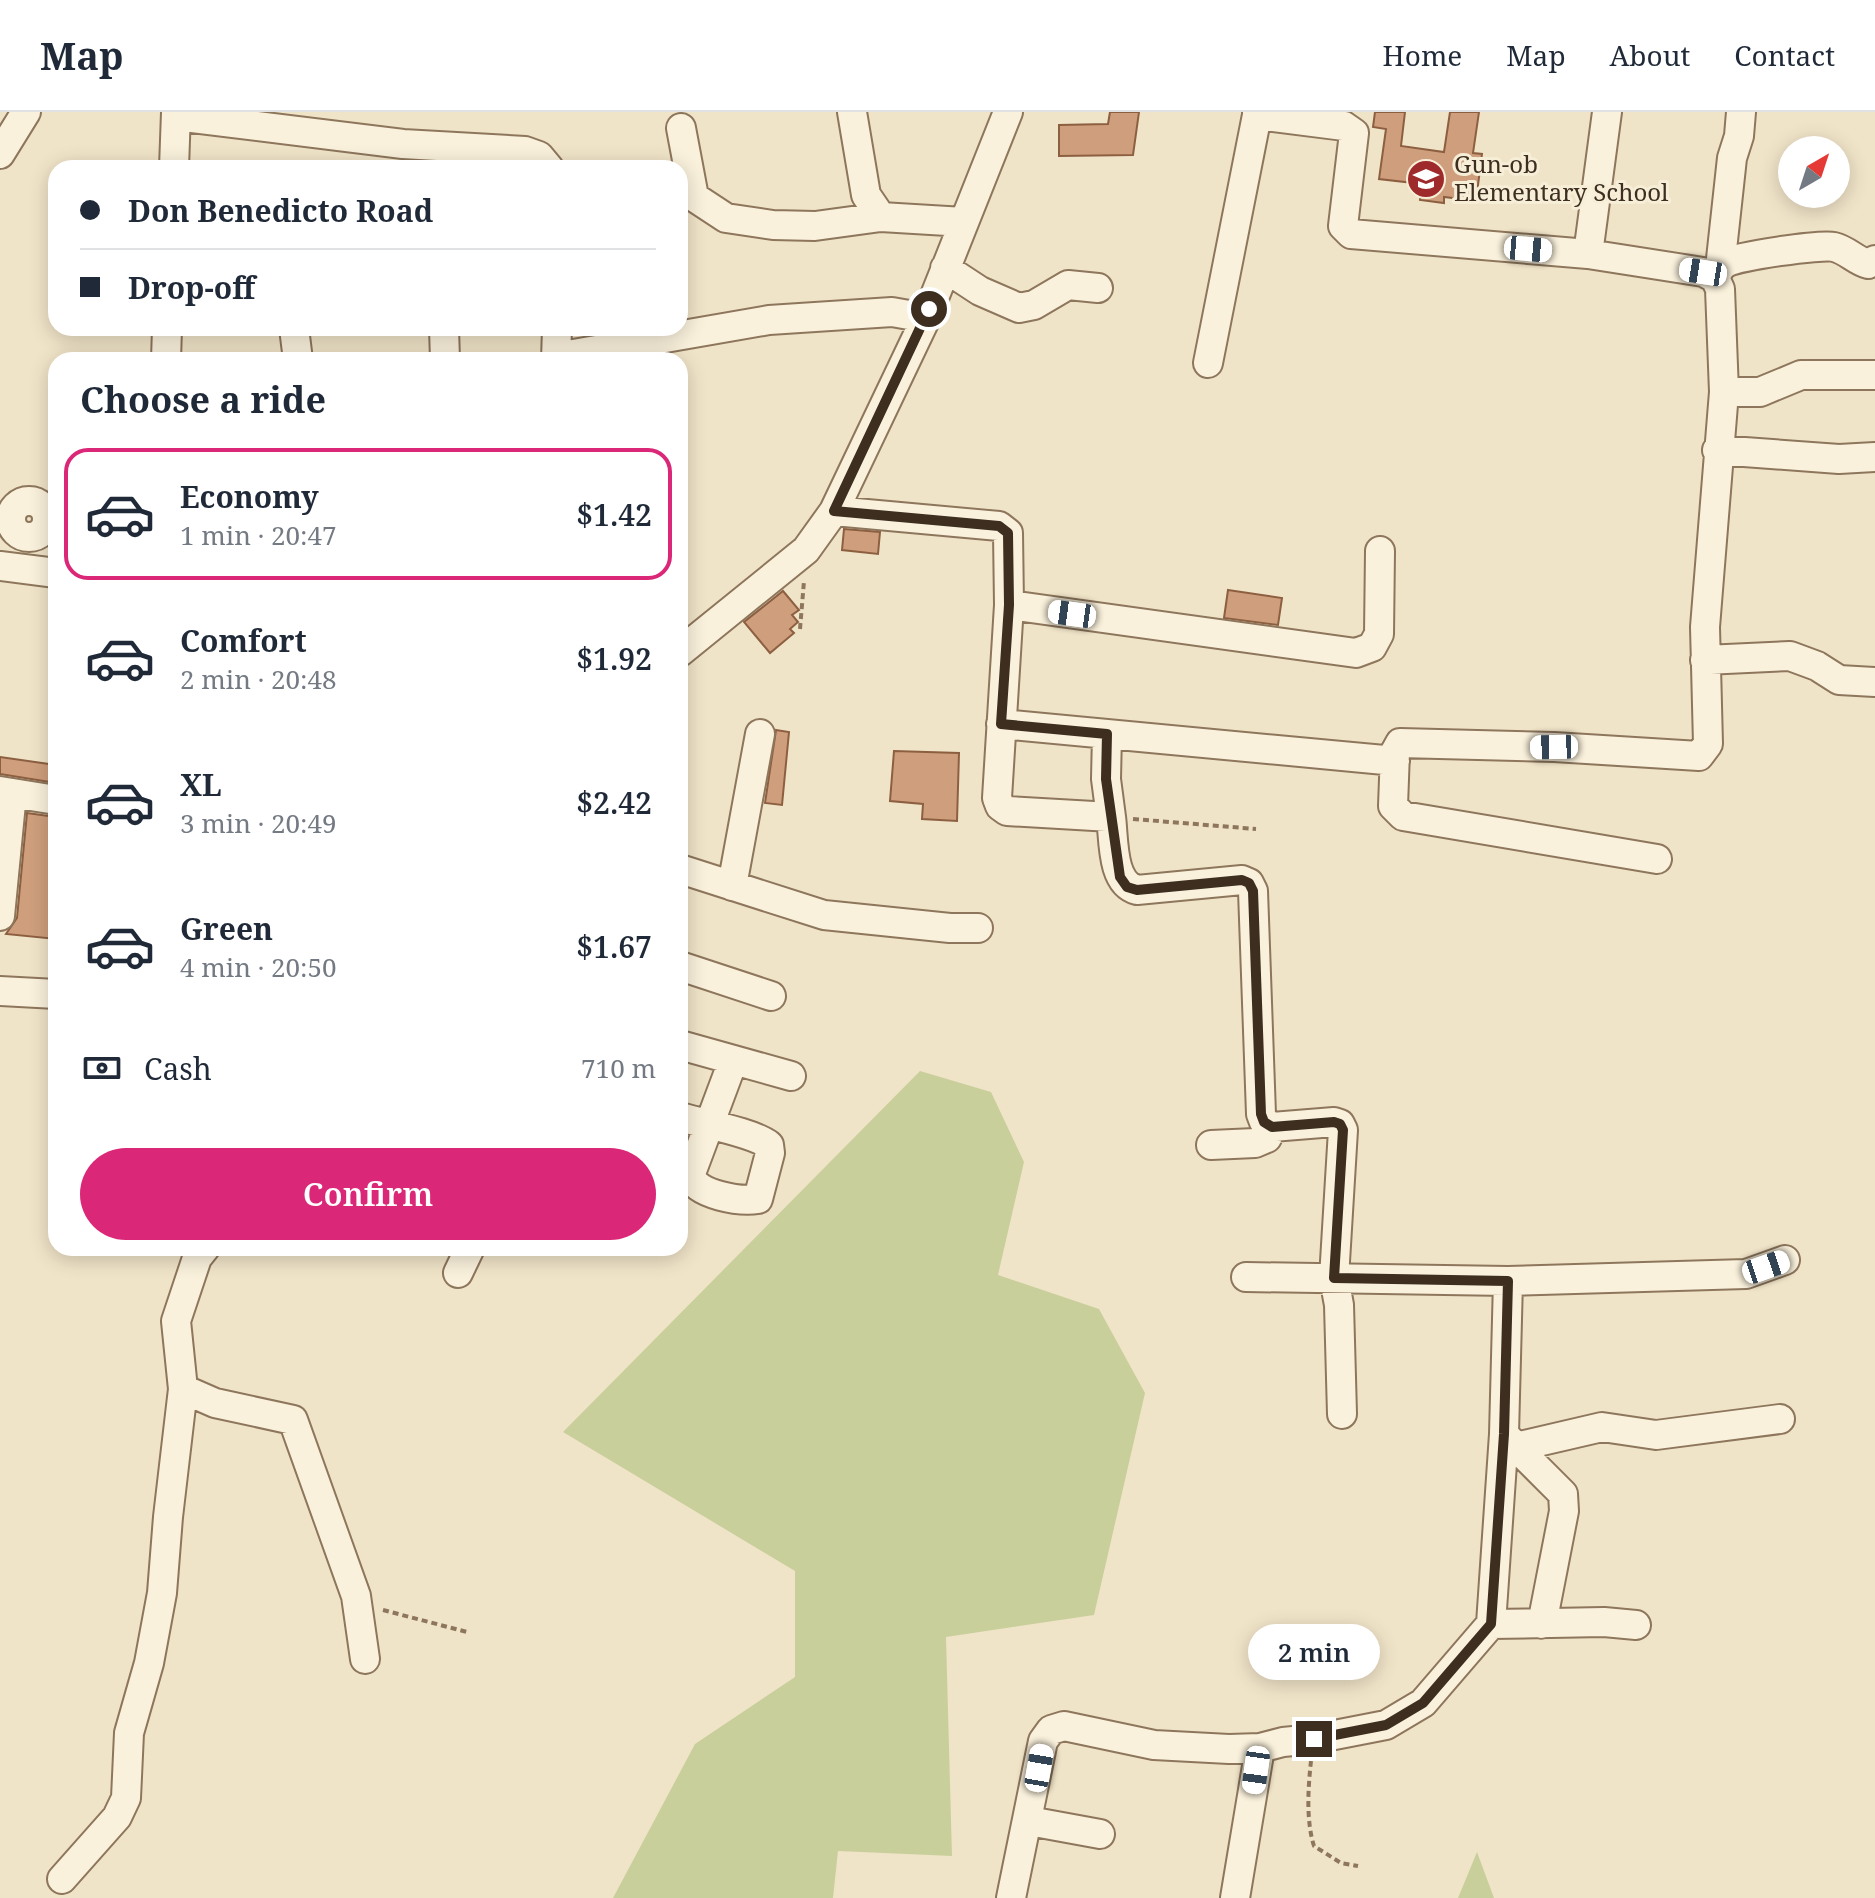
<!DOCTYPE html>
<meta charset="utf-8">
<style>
body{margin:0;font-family:"Noto Serif",serif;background:#f2f2f3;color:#1f2937;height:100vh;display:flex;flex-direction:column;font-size:30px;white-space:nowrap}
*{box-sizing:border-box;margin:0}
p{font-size:26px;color:#747a83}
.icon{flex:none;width:44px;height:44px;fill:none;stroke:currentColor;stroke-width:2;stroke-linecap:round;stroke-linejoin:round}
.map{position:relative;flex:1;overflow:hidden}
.sheet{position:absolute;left:48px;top:240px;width:640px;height:904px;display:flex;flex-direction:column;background:#fff;border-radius:24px;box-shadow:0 4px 20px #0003}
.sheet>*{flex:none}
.top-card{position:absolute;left:48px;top:48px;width:640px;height:176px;border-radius:24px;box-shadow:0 4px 20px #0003;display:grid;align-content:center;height:176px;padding:0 32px;background:#fff}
.needle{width:52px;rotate:39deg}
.tools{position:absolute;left:1778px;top:24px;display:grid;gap:16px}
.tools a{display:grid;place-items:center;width:72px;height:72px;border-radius:50%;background:#fff;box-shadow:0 4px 20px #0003;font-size:40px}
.end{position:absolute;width:36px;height:36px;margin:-18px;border:10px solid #3d2e20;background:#fff;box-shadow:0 0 0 4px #fff}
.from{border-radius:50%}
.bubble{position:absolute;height:56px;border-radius:28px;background:#fff;box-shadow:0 4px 20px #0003;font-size:26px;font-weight:600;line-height:56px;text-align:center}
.car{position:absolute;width:24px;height:48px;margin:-24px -12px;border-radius:10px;box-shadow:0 0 6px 2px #0007;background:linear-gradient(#fff 24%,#345 0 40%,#fff 0 76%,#345 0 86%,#fff 0)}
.top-card b{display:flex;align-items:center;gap:28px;height:76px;font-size:30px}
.top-card b+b{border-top:2px solid #e0e1e3}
.top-card i{width:20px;height:20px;background:#1f2937}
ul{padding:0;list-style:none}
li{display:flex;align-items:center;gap:24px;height:132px;margin:0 16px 12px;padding:0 16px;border:4px solid transparent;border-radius:24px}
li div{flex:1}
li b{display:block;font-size:30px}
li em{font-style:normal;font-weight:600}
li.selected{border-color:#db2777}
li>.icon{width:72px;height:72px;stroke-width:1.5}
h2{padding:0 32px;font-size:36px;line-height:96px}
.pay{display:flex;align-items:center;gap:20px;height:88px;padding:0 32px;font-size:30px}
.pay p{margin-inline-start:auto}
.cta{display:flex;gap:16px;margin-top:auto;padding:16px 32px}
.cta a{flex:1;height:92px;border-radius:48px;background:#db2777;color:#fff;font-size:32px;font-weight:600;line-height:92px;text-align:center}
header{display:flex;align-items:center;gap:48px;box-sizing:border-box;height:112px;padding:0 40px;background:#fff;border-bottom:2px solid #e0e1e3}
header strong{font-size:38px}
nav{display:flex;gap:44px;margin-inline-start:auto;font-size:28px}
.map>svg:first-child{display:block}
.green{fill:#c9cf9b}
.building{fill:#cf9f7d;stroke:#8d5f41;stroke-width:2}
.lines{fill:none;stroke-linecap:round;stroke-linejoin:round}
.minor-casing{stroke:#8d765c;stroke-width:32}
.path{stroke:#8d765c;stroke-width:4;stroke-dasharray:6 4;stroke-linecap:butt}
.minor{stroke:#faf1dc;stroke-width:28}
.route{stroke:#3d2e20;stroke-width:10}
.labels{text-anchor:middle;stroke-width:6;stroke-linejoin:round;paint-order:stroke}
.poi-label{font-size:24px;fill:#3d2e20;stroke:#f7eed8;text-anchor:start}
</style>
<header>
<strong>Map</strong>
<nav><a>Home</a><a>Map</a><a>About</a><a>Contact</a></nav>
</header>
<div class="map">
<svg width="1875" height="1786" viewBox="0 0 1875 1786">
<rect width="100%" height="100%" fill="#f0e4c8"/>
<path class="green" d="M 920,959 L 991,980 L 1024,1050 L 998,1163 L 1099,1197 L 1145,1281 L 1094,1503 L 946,1525 L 952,1744 L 838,1739 L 833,1786 L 613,1786 L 695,1632 L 795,1565 L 795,1459 L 563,1320 Z
M 1477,1740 L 1494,1786 L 1458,1786 Z"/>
<path class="building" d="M 1110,0 L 1139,0 L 1133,43 L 1059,44 L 1059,13 L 1108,12 Z
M 1375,0 L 1405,0 L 1401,34 L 1444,40 L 1450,0 L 1479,0 L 1473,41 L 1482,42 L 1476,89 L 1444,85 L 1444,91 L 1420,88 L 1422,72 L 1379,67 L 1386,17 L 1373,15 Z
M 844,417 L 880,420 L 878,442 L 842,438 Z
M 1228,478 L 1282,486 L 1278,513 L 1224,506 Z
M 783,479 L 799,498 L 792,503 L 798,510 L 790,517 L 794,521 L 770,541 L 744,510 Z
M 776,618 L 789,620 L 782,693 L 765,691 Z
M 894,639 L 959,641 L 957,709 L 922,707 L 923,692 L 890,689 Z
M 0,645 L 56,653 L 56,671 L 0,662 Z
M 27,701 L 56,705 L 56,827 L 6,822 L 17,806 Z"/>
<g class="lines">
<g class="minor-casing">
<path id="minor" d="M 852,0 L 866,83 L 881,105
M 1257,0 L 1257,3 L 1344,14 L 1354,21 L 1343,114 L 1351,122 L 1588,142 L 1703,160 L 1715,166 L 1720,177 L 1724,280 L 1705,515 L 1708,632 L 1699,644 L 1554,635 L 1400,631 L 1395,640 L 1393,694 L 1403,704 L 1657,747
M 176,4 L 403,32 L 525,39 L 539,44 L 549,56
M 681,16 L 694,85 L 726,106 L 773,113 L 815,114 L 881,105 L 964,110
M 0,42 L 26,0
M 174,56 L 176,0
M 1588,142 L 1607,0
M 945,156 L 980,179 L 1019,196 L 1034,193 L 1068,173 L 1098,176
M 1720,156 L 1732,46 L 1739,24 L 1741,0
M 1715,166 C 1718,160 1720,154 1726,151 C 1738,144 1821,132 1834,135 C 1847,138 1856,149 1868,152 L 1875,148
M 294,216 L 298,248
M 444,216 L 445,248
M 556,245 L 769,208 L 892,200 L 926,206
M 166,248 L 167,216
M 556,248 L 557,216
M 1208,251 L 1257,3
M 1724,280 L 1760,280 L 1801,263 L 1875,263
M 1717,338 L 1839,347 L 1875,345
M11 407a18 18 0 1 1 36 0a18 18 0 1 1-36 0Z
M 834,399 L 999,414 L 1008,421 L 1009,493 L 997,686 L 1000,694 L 1007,699 L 1111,705 C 1114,727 1111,771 1137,778 L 1242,768 L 1249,771 L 1253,779 L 1261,1002 L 1264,1010 L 1272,1015 L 1334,1010 L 1340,1012 L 1343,1018 L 1334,1166 L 1339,1193 L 1342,1302
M 0,454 L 56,461
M 1009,493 L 1356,541 L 1372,535 L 1379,522 L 1380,439
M 680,540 L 806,438 L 834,399 L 926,206 L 1008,0
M 1705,548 L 1790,544 L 1817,554 L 1839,568 L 1875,570
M 1001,612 L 1395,649
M 1107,622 L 1106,667 L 1111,705
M 0,679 L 56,688
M 680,757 L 824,803 L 950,816 L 978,816
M 732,774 L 760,622
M 0,804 L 12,681
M 680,854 L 771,884
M 0,879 L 56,882
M 680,933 L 791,964
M 680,1005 C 703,1012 752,1020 769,1033 L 770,1041 L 758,1087 C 740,1090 697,1083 690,1064 L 733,949
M 1211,1033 L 1255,1031 L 1267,1026 L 1272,1015
M 205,1136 L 197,1146 L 176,1209 L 183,1277 L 215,1291 L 293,1308 L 356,1484 L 365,1547
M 458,1161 L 470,1136
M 1246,1165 L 1508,1169 L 1746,1162 L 1785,1148
M 1504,1322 L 1516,1335 L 1602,1315 L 1656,1323 L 1780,1307
M 1516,1335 L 1563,1382 L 1564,1399 L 1542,1512
M 1491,1512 L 1604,1510 L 1636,1513
M 1029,1709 L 1100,1722
M 62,1767 L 117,1705 L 126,1686 L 129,1621 L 149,1551 L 162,1481 L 168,1405 L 183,1277
M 1011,1786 L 1043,1629 L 1051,1618 L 1064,1614 L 1154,1633 L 1229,1637 L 1260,1636 L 1283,1630 L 1314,1627 L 1386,1613 L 1423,1591 L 1491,1512 L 1504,1322 L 1508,1169
M 1235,1786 L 1260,1636"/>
</g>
<path class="path" d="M 800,517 L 804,469
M 1133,707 L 1256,717
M 383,1498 L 467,1520
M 1311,1649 C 1308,1676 1306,1709 1314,1734 L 1341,1751 L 1358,1754"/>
<use href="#minor" class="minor"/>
</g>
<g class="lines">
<path class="route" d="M 929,197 L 834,399 L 999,414 L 1008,421 L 1009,493 L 1001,612 L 1107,622 L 1106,667 L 1120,765 L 1127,775 L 1137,778 L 1242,768 L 1249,771 L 1253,779 L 1261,1002 L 1264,1010 L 1272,1015 L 1334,1010 L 1340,1012 L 1343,1018 L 1334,1166 L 1508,1169 L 1504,1322 L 1491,1512 L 1423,1591 L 1386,1613 L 1314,1627"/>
</g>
<defs>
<g id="school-disc" transform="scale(2)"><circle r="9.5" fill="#9e2a2b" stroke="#f7eed8"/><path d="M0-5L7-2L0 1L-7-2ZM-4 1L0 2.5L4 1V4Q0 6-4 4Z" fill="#fff"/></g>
</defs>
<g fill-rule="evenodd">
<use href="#school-disc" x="1426" y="67"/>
</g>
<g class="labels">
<g class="poi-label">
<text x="1454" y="61">Gun-ob<tspan x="1454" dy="28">Elementary School</tspan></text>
</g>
</g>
</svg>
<div class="tools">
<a><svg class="needle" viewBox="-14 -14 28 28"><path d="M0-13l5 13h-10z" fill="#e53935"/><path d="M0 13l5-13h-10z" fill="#747a83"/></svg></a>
</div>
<i class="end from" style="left:929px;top:197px"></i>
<i class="end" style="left:1314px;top:1627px"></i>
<div class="bubble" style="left:1248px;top:1512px;width:132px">2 min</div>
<i class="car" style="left:1528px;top:137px;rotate:95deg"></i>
<i class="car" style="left:1703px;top:160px;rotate:279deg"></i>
<i class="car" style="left:1072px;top:502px;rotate:278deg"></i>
<i class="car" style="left:1554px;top:635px;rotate:269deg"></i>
<i class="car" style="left:1766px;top:1155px;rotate:71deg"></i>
<i class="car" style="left:1039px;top:1656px;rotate:10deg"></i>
<i class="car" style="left:1256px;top:1658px;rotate:188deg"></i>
<div class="top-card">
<b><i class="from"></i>Don Benedicto Road</b>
<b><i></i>Drop-off</b>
</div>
<section class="sheet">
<h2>Choose a ride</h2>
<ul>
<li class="selected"><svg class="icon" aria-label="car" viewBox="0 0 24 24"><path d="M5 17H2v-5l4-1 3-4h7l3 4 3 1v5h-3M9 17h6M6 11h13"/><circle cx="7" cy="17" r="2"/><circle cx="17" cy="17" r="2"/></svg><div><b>Economy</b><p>1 min · 20:47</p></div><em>$1.42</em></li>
<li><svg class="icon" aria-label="car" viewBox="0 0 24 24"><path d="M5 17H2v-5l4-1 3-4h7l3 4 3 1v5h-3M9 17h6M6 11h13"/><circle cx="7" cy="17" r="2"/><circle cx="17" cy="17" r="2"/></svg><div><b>Comfort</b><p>2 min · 20:48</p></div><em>$1.92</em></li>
<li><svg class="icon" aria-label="car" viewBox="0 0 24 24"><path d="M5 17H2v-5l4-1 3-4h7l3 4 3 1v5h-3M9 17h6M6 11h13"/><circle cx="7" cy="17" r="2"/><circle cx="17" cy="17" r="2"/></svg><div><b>XL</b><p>3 min · 20:49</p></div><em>$2.42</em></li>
<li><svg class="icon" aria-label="car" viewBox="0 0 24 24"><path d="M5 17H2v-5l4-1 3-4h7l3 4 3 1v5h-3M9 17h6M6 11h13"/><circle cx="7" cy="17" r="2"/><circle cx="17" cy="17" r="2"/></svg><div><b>Green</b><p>4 min · 20:50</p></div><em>$1.67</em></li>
</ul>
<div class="pay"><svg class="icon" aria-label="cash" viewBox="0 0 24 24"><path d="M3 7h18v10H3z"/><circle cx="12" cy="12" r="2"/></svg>Cash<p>710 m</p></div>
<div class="cta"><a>Confirm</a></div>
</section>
</div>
